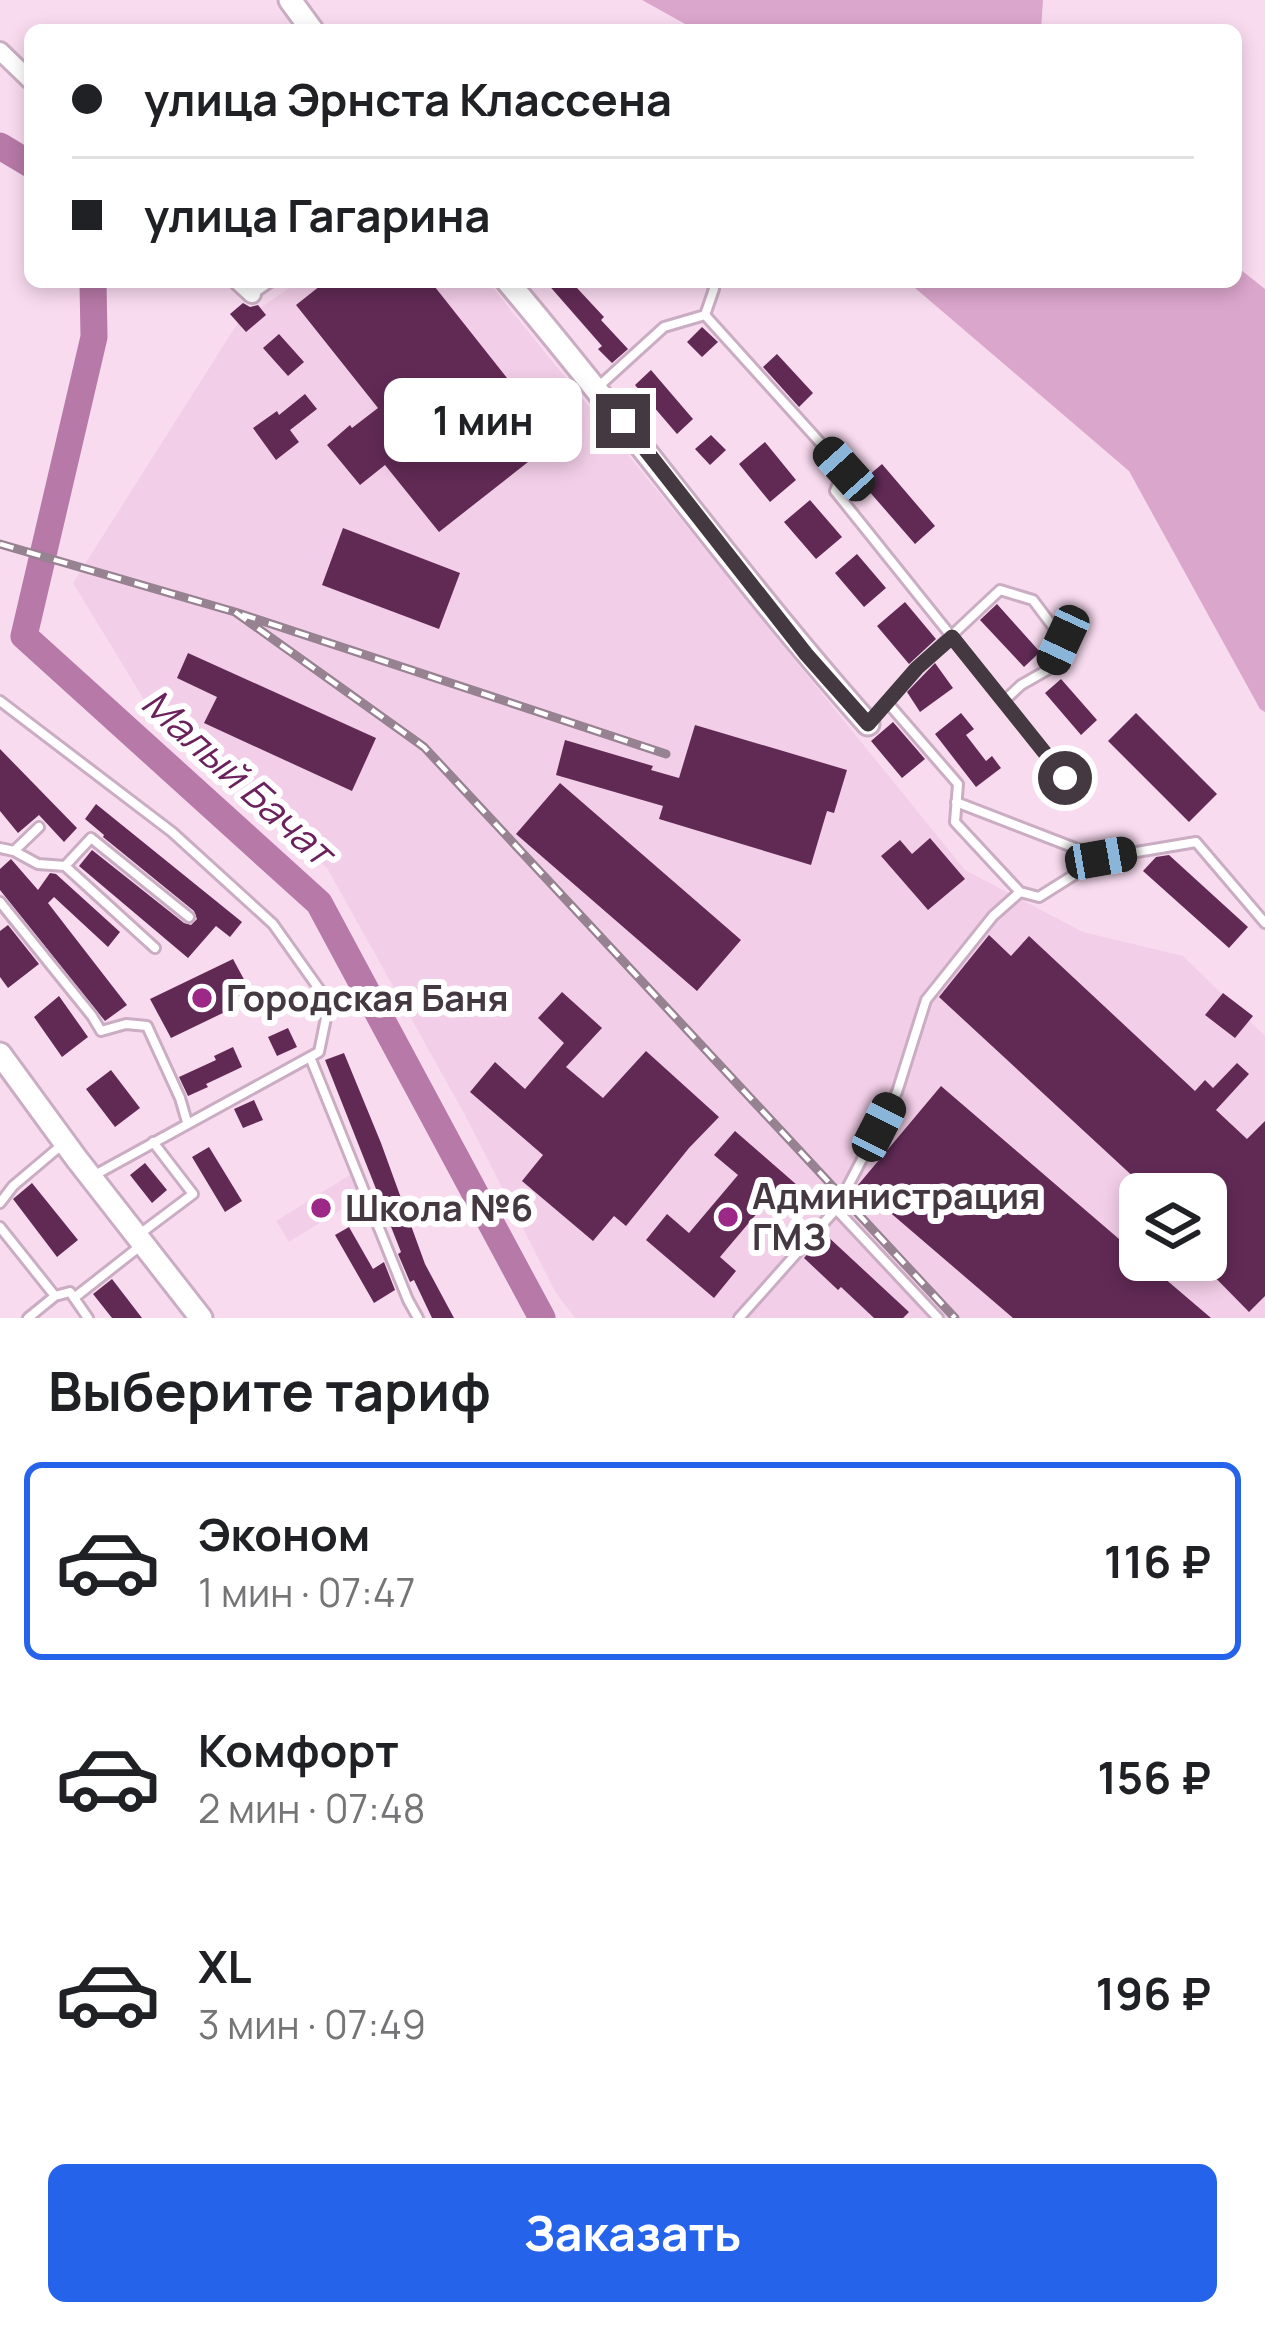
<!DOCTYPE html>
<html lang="ru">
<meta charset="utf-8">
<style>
body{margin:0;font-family:Manrope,sans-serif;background:#f2f2f2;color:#202124;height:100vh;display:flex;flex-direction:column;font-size:45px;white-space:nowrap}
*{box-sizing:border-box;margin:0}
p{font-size:39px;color:#757577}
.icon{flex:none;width:66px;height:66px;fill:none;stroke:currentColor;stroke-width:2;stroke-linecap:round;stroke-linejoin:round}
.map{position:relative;height:1318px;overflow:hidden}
.side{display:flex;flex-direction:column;background:#fff;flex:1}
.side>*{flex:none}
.banner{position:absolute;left:24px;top:24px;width:1218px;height:264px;border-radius:18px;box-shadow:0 6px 18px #0003;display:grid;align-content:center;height:264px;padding:0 48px;background:#fff}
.fabs{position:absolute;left:1119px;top:1173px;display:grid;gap:24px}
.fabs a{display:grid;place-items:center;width:108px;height:108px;border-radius:18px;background:#fff;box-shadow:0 6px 18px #0003;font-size:60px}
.end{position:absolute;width:54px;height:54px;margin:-27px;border:15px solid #443841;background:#fff;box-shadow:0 0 0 6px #fff}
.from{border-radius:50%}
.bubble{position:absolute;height:84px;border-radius:18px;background:#fff;box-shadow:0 6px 18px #0003;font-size:39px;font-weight:700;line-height:84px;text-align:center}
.car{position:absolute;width:36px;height:72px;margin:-36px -18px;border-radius:15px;box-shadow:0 0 9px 3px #0007;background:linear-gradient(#222 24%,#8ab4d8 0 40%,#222 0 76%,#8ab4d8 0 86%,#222 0)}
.banner b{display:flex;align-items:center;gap:42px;height:114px;font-size:45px}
.banner b+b{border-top:3px solid #e0e0e0}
.banner i{width:30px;height:30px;background:#202124}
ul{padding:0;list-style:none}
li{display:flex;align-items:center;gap:36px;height:198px;margin:0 24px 18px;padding:0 24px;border:6px solid transparent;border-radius:18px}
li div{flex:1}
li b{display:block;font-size:45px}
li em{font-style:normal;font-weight:700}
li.on{border-color:#2563eb}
li>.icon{width:108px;height:108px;stroke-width:1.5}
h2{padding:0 48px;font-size:54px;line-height:144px}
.button{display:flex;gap:24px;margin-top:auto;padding:24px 48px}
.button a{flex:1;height:138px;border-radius:18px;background:#2563eb;color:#fff;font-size:48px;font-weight:700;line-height:138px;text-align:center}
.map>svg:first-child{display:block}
.built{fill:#f3cee8;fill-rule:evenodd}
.green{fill:#dba6cc}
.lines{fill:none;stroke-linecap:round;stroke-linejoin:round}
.river{stroke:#b779a7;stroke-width:27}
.building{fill:#612a55}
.service-casing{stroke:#caadc2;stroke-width:14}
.minor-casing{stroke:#caadc2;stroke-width:22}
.tertiary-casing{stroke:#caadc2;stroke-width:27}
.service{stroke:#fff;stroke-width:8}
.minor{stroke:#fff;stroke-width:16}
.tertiary{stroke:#fff;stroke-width:21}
.rail-casing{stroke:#978291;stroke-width:9}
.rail{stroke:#fff;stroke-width:4.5;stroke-dasharray:14;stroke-linecap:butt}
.route{stroke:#443841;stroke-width:15}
.poi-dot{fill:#9c2986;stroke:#fff;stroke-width:4.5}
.labels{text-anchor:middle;stroke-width:12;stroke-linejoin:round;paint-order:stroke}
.poi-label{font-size:36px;font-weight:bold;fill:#443841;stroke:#fff;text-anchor:start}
.water-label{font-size:39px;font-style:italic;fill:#6b215c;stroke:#fff}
</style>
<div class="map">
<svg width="1265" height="1318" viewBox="0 0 1265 1318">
<rect width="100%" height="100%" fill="#f9dbf0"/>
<path class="built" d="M 298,282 L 488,282 L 965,870 L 1083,932 L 1183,956 L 1265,1036 L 1265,1318 L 575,1318 L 556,1293 L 465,1115 L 327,868 L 160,726 L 73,583 L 237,324 ZM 1140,1194 L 1206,1194 L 1206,1260 L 1140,1260 Z
M 353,1173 L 366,1194 L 289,1242 L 276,1221 Z"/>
<path class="green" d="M 642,0 L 1043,0 L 1041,30 L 696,30 Z
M 1236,266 L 1265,289 L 1265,712 L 1260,709 L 1129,471 L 908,282 L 1236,282 Z"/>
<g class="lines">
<path class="river" d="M 0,146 L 30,164
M 93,282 L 94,337 L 24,636 L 319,903 L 542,1318"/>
</g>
<path class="building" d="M 325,282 L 431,282 L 556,440 L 439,532 L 385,465 L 360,485 L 327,445 L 350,425 L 352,428 L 378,408 L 296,305 Z
M 546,282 L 583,282 L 577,288 L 604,317 L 601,320 L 628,349 L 612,363 L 598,349 L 602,346 Z
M 243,303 L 250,307 L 258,305 L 266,315 L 246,332 L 230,314 Z
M 702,327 L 718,342 L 702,357 L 687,342 Z
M 279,334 L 304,362 L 288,376 L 263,348 Z
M 777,354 L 813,393 L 799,407 L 763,367 Z
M 651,370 L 693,419 L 677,434 L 635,385 Z
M 305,394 L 317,409 L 290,430 L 299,442 L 276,460 L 253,428 L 277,411 L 279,415 Z
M 711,435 L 726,450 L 710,465 L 695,449 Z
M 765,442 L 796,480 L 770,502 L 739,464 Z
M 882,464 L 935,526 L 915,544 L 861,482 Z
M 810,500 L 842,537 L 816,559 L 784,522 Z
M 343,528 L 460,573 L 439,629 L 322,585 Z
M 857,554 L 886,588 L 864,607 L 835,573 Z
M 905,602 L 936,639 L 909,664 L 877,626 Z
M 997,604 L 1040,652 L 1024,667 L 980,620 Z
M 188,653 L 376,738 L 352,791 L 204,723 L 217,697 L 177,678 Z
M 935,663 L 953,688 L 920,712 L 907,692 Z
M 1061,679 L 1097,720 L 1081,735 L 1045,693 Z
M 961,713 L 974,729 L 966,735 L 986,761 L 992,756 L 1001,768 L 976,787 L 935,734 Z
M 1136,713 L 1217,794 L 1189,822 L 1108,741 Z
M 893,722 L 925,759 L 902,778 L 871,741 Z
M 695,725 L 847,770 L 834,813 L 827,811 L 811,865 L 659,819 L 663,806 L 556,775 L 565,740 L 653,766 L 651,770 L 679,778 Z
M 0,749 L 77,828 L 64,842 L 39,815 L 18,833 L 0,811 Z
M 560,783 L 741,940 L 697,991 L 516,834 Z
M 96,804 L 242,922 L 230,937 L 216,926 L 188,958 L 79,866 L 92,850 L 184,923 L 191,925 L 197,919 L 194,911 L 103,837 L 104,835 L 85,819 Z
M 930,838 L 965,879 L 928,910 L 881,856 L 900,840 L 912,854 Z
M 1169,855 L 1248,927 L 1229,948 L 1143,871 L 1156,857 Z
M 11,859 L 38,890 L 50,873 L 56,874 L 120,932 L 108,947 L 54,897 L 48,903 L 127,1005 L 105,1021 L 0,890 L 0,869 Z
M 8,925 L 39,964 L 8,988 L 0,977 L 0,931 Z
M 989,935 L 1011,956 L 1029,936 L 1195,1091 L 1205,1080 L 1213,1088 L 1237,1063 L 1249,1074 L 1216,1110 L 1247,1139 L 1265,1121 L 1265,1296 L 1249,1312 L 1198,1260 L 1206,1260 L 1206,1194 L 1152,1194 L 939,997 Z
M 233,959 L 254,998 L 171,1038 L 150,999 Z
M 562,992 L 602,1028 L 566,1067 L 603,1098 L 646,1051 L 719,1117 L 689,1148 L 626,1226 L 614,1216 L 593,1241 L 522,1181 L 543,1155 L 470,1092 L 495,1062 L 525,1089 L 564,1043 L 538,1018 Z
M 1223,993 L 1253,1016 L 1235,1038 L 1205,1015 Z
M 59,996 L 88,1037 L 62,1057 L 34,1017 Z
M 288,1028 L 297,1047 L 277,1056 L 268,1037 Z
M 233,1047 L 242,1067 L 206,1084 L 208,1087 L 188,1096 L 179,1077 L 216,1060 L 214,1056 Z
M 344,1053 L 381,1143 L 425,1264 L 454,1318 L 432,1318 L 414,1280 L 410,1282 L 398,1254 L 401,1252 L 325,1060 Z
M 111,1070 L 140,1108 L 115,1127 L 86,1089 Z
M 941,1086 L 1140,1257 L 1140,1260 L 1143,1260 L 1211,1318 L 1013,1318 L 858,1185 Z
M 254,1100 L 263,1120 L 243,1128 L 234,1109 Z
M 735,1131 L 805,1192 L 781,1220 L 764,1205 L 720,1257 L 736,1271 L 714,1298 L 646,1240 L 667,1214 L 689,1233 L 738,1175 L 714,1155 Z
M 209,1147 L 242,1201 L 225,1212 L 192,1157 Z
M 145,1163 L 167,1190 L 152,1203 L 130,1175 Z
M 32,1183 L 78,1240 L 57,1257 L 13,1199 Z
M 349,1227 L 373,1269 L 384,1262 L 395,1290 L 374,1303 L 335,1235 Z
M 825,1234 L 909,1312 L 903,1318 L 874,1318 L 841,1287 L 838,1290 L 804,1258 Z
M 112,1279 L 142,1318 L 112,1318 L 93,1294 Z"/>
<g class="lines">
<g class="service-casing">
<path id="service" d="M 253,294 L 270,282
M 705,315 L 714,289 L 712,282
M 598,387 L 664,327 L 705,315 L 844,469 L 835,491 L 1065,778
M 0,701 L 172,832 L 273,924 L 322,993 L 326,1018 L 319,1052 L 93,1176
M 869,723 L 917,668 L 1000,590 L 1033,600 L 1063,640 L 1049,669 L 1021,685 L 1004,701
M 956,802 L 1101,858 L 1039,897 L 1020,892
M 0,848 L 14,851 L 38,864 L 65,866 L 155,948
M 14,851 L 39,827
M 1101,858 L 1196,842 L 1265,923
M 65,866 L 91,838 L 189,917
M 0,902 L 92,1016 L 101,1031 L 126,1024 L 147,1026 L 180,1098 L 187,1122
M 310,1057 L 408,1300 L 418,1318
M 0,1203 L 13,1186 L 64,1143
M 836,1209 L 897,1092 L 926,1000 L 993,916 L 1020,892 L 955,822 L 958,784 L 887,702
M 0,1227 L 55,1296 L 70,1292 L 88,1318
M 141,1233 L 193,1194 L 153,1142
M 74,1298 L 139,1247
M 28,1318 L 55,1296
M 739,1318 L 836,1209 L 938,1318"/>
</g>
<g class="minor-casing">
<path id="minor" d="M 0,51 L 30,80
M 239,282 L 252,294"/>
</g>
<g class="tertiary-casing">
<path id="tertiary" d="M 290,0 L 312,30
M 508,282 C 631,427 742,582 868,724
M 0,1054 L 76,1158 L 201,1318"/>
</g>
<use href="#service" class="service"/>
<use href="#minor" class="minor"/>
<use href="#tertiary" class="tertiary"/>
<g class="rail-casing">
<path id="rail" d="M 0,544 L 235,612 L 666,754
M 235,612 L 424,747 L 955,1318"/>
</g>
<use href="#rail" class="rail"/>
</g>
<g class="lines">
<path class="route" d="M 623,421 L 806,654 L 868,724 L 917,668 L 952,637 L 1065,778"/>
</g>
<g class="poi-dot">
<circle cx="202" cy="998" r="12"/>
<circle cx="321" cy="1208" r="12"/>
<circle cx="728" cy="1217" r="12"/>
</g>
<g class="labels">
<g class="poi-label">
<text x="226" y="1011">Городская Баня</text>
<text x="752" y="1209">Администрация<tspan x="752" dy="41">ГМЗ</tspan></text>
<text x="345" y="1221">Школа №6</text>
</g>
<g class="water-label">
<text transform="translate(238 777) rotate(42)" y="14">Малый Бачат</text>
</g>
</g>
</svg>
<div class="fabs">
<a><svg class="icon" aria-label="layers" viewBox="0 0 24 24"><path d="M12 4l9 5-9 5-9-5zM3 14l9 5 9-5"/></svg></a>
</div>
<i class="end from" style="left:1065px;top:778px"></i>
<i class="end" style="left:623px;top:421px"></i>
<div class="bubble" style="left:384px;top:378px;width:198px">1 мин</div>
<i class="car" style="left:844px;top:469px;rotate:318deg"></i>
<i class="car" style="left:1063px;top:640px;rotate:205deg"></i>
<i class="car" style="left:1101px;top:858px;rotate:80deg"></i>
<i class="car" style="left:879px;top:1127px;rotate:27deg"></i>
<div class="banner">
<b><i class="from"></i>улица Эрнста Классена</b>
<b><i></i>улица Гагарина</b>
</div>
</div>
<section class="side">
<h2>Выберите тариф</h2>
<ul>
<li class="on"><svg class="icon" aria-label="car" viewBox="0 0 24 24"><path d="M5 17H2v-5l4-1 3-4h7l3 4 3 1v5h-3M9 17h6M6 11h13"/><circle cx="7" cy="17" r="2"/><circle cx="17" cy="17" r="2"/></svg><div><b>Эконом</b><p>1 мин · 07:47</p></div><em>116 ₽</em></li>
<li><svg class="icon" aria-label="car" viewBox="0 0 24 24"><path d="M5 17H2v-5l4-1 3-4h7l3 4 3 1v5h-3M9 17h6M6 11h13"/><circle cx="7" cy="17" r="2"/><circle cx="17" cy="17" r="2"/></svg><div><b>Комфорт</b><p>2 мин · 07:48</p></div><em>156 ₽</em></li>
<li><svg class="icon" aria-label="car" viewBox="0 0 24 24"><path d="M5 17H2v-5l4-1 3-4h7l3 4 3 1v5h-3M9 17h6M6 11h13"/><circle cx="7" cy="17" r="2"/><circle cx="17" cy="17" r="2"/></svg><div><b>XL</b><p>3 мин · 07:49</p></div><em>196 ₽</em></li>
</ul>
<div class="button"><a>Заказать</a></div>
</section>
